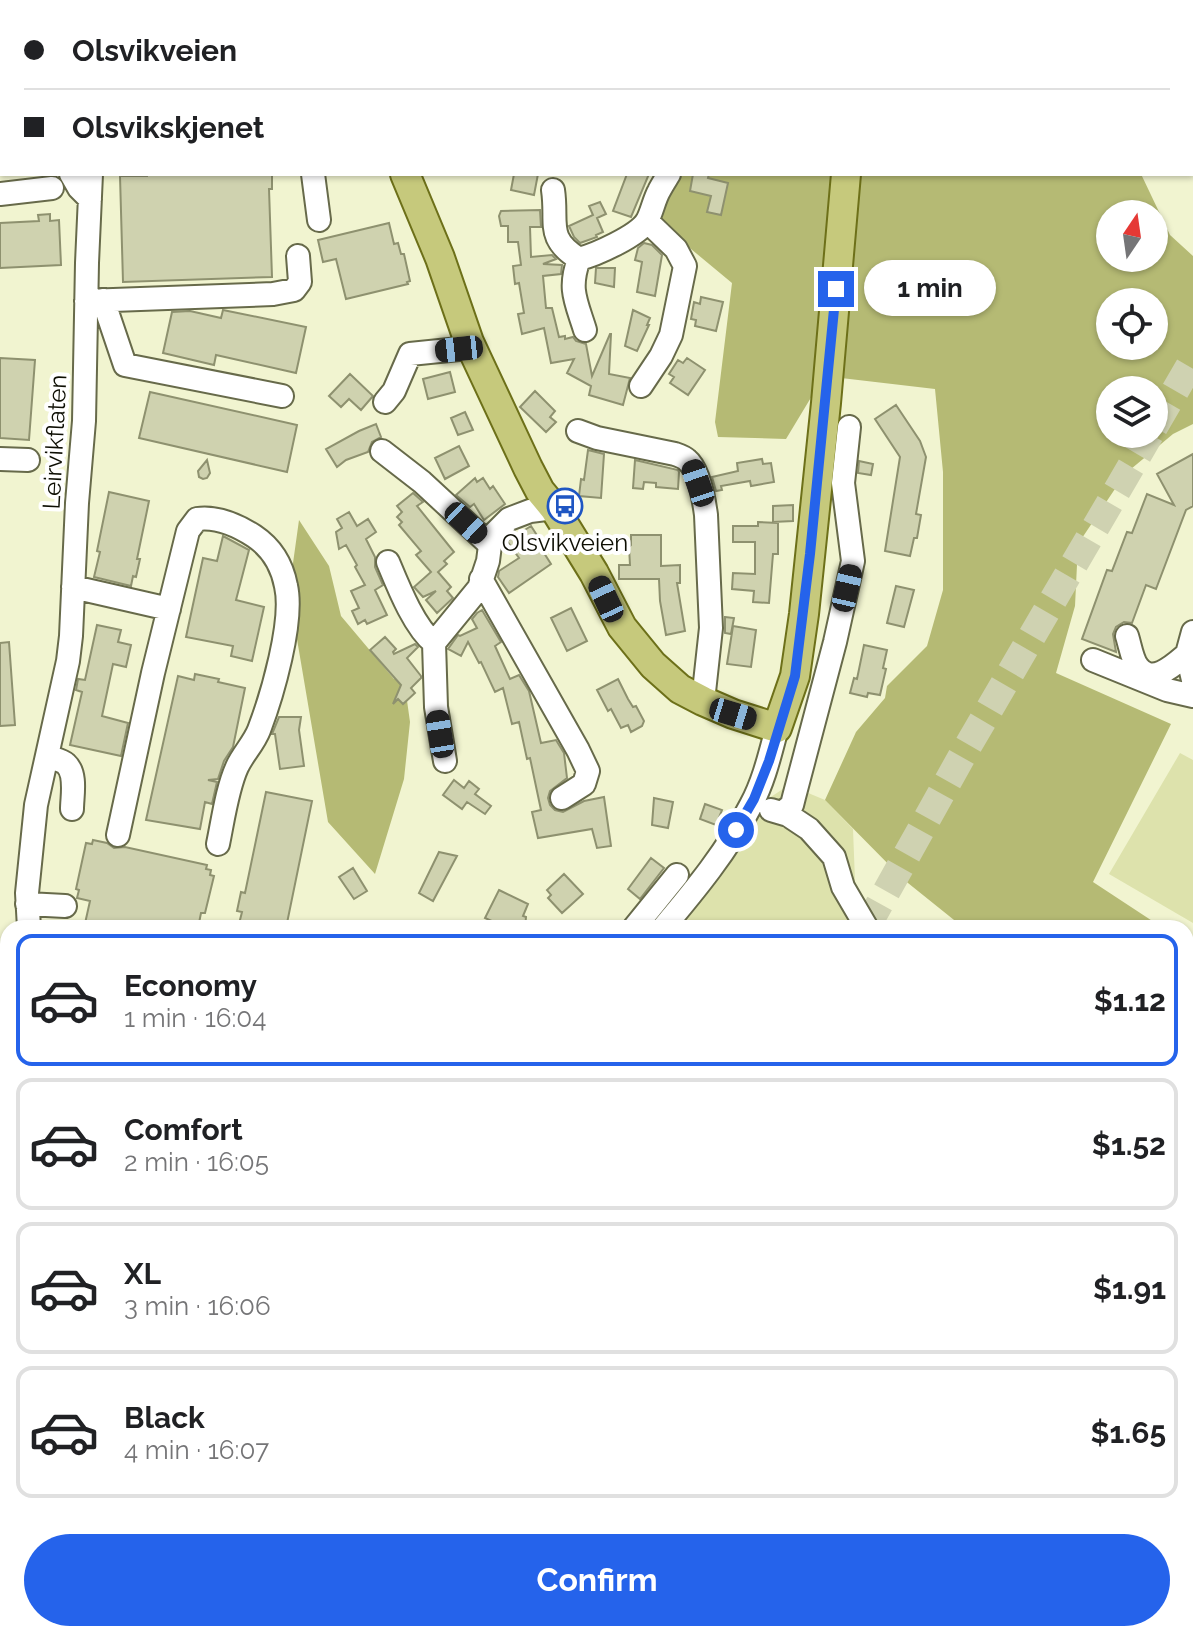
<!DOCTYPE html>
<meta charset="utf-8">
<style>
body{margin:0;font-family:Raleway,sans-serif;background:#f6f6f6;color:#202124;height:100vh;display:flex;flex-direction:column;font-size:30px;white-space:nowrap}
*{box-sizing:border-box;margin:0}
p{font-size:26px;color:#757577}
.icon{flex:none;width:44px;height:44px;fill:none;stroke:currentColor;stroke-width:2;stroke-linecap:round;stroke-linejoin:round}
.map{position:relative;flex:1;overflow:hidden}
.panel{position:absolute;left:0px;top:920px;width:1194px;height:722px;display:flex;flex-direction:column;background:#fff;border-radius:24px 24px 0 0;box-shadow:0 2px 6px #0004}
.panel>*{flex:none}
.banner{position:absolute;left:0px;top:0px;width:1194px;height:176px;box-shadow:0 2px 6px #0004;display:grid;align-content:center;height:176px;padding:0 24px;background:#fff}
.needle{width:52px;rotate:13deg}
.controls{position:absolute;left:1096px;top:200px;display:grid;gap:16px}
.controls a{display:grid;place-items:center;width:72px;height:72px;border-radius:50%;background:#fff;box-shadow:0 2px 6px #0004;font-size:40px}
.end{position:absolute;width:36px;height:36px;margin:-18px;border:10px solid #2563eb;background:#fff;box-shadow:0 0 0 4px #fff}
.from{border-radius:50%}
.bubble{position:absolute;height:56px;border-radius:28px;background:#fff;box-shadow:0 2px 6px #0004;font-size:26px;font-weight:700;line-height:56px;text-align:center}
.car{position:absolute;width:24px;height:48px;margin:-24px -12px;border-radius:10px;box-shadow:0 0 6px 2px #0007;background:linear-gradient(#222 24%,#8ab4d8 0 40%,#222 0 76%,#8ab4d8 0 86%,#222 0)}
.banner b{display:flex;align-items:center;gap:28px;height:76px;font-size:30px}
.banner b+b{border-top:2px solid #e0e0e0}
.banner i{width:20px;height:20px;background:#202124}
ul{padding:14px 0 0;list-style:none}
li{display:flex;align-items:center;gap:24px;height:132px;margin:0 16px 12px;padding:0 8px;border:4px solid #e0e0e0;border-radius:16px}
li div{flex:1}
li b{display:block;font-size:30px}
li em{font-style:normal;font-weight:700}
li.active{border-color:#2563eb}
li>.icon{width:72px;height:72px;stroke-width:1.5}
.cta{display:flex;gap:16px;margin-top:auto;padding:16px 24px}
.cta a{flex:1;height:92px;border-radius:48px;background:#2563eb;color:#fff;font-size:32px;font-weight:700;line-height:92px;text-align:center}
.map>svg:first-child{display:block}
.green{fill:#dde2ac}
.forest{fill:#b5ba74;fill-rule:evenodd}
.building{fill:#cfd2af;stroke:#8e916f;stroke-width:2}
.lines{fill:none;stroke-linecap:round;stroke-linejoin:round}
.major-tunnel{stroke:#cfd2b1;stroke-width:28;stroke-dasharray:28 14;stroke-linecap:butt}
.minor-casing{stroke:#676a4a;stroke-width:26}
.major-casing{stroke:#6d7019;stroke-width:32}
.minor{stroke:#fff;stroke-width:22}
.major{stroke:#c6c97c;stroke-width:28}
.route{stroke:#2563eb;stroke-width:10}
.labels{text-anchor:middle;stroke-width:8;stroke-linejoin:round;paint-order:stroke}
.street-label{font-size:24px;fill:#0d0e03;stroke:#fff}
.poi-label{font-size:24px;fill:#0d0e03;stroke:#fff}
</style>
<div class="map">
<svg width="1193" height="1641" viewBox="0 0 1193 1641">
<rect width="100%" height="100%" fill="#f1f4d0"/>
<path class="green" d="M 1180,753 L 1193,760 L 1193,923 L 1109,874 Z
M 789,785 L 825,800 L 853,829 L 855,881 L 865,928 L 680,928 L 694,909 L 757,806 Z"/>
<path class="forest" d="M 809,0 L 981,0 L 982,2 L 813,2 Z
M 674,174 L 1141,174 L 1170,235 L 1193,256 L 1193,424 L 1173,434 L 1125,474 L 1078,544 L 1075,606 L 1056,673 L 1171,724 L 1093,882 L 1163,928 L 964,928 L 903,879 L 825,800 L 856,732 L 885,698 L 887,686 L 927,646 L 943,590 L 943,472 L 935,389 L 824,376 L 786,439 L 718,437 L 715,422 L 732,283 L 650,215 ZM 1110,214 L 1154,214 L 1154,258 L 1110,258 ZM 1110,302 L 1154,302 L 1154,346 L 1110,346 ZM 1110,390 L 1154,390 L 1154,434 L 1110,434 Z
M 299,520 L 329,566 L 341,616 L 394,679 L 403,672 L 410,722 L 404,779 L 375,874 L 328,822 L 289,592 Z
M 1186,943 L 1193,948 L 1193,1053 L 1186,1037 Z
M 548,1634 L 790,1634 L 788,1641 L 547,1641 Z
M 844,1634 L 966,1634 L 967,1641 L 851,1641 Z"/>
<path class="building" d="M 147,174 L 272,174 L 272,189 L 269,189 L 272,277 L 123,282 L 120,176 L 147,176 Z
M 514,174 L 538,174 L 534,195 L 511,190 Z
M 627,174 L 649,174 L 631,217 L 613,211 Z
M 693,174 L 709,174 L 708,178 L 728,183 L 721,215 L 707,212 L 711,196 L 690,191 Z
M 600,202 L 606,214 L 597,218 L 603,232 L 596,235 L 597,237 L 580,243 L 574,237 L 569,226 L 593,215 L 589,206 Z
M 540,210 L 541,227 L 530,227 L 531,257 L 552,255 L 556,259 L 543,264 L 562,265 L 561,274 L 543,276 L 546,308 L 552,308 L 559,337 L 565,336 L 565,339 L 573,337 L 576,341 L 586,344 L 592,376 L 610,334 L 611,334 L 609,374 L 630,378 L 623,405 L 589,395 L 591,386 L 567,373 L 574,359 L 551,363 L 544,328 L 522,334 L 518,314 L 524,313 L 519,283 L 515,284 L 513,266 L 521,265 L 518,242 L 508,242 L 508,226 L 501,226 L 499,216 L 501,211 Z
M 50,214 L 50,221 L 59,220 L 61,265 L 0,268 L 0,223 L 39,221 L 38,215 Z
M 389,223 L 394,244 L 398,243 L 401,254 L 404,254 L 410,281 L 407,282 L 408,284 L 346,299 L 336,259 L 323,262 L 318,240 Z
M 644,243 L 652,245 L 662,255 L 655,296 L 637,292 L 642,262 L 635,260 L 638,248 Z
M 596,268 L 615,268 L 614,287 L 595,283 Z
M 701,297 L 723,302 L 716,331 L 695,326 L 696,320 L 691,319 L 694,302 L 700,304 Z
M 223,310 L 306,327 L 296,373 L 216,355 L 214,365 L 163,353 L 172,312 L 190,311 L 221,318 Z
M 633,310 L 650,318 L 647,325 L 649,325 L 637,351 L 625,346 Z
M 0,358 L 35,360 L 29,440 L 0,438 Z
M 687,358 L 705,370 L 688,395 L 670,383 L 674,377 L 669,374 L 678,360 L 683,363 Z
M 450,372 L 455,392 L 428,399 L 423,379 Z
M 350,374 L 373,396 L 361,410 L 349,399 L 341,407 L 329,396 Z
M 535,391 L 555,411 L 550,417 L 556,422 L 546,432 L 520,407 Z
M 150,392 L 297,425 L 287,472 L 139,438 Z
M 896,405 L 920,441 L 926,457 L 916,514 L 921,515 L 917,538 L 914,538 L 910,556 L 885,551 L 900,457 L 875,419 Z
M 465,412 L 473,430 L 458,435 L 451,418 Z
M 376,424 L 381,437 L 372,442 L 368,452 L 346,460 L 337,467 L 326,449 L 359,431 Z
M 459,446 L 469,466 L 445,479 L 435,458 Z
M 588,450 L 604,454 L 601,498 L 579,496 L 581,479 L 584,480 Z
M 1193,454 L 1193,506 L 1186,510 L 1156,589 L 1146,585 L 1132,623 L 1124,622 L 1116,627 L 1113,634 L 1116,652 L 1082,639 L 1107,570 L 1112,571 L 1127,532 L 1132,533 L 1147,494 L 1174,505 L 1157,474 Z
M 762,459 L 763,464 L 771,463 L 774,482 L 751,486 L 750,481 L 721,486 L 722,490 L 716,491 L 712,477 L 738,471 L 737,463 Z
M 207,460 L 210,473 L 207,478 L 203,479 L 199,477 L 198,471 Z
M 635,460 L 678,470 L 679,472 L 678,489 L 656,487 L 656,483 L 644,482 L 643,489 L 633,488 Z
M 859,461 L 873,464 L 871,475 L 858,473 Z
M 475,478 L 477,482 L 483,478 L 490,489 L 493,486 L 505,504 L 484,520 L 474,504 L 470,507 L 456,495 Z
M 109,492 L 149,501 L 137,559 L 140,559 L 136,577 L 133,576 L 131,586 L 94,577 L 100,552 L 97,551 Z
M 413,493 L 423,502 L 417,506 L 454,552 L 444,561 L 447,564 L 438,572 L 451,587 L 447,591 L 453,598 L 437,613 L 426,600 L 436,591 L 423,597 L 414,587 L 431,572 L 416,555 L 421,551 L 399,525 L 402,522 L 397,517 L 402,512 L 397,506 Z
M 793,505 L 793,521 L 773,522 L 773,506 Z
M 349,512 L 357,526 L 368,519 L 376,532 L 366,539 L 375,557 L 375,567 L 383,585 L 375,590 L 387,615 L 367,624 L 365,620 L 358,624 L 352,611 L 359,608 L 351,591 L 365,585 L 355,567 L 357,565 L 346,545 L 339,549 L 336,532 L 342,528 L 337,519 Z
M 758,522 L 778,523 L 778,554 L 773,554 L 769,603 L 753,602 L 754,591 L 732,589 L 733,573 L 755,574 L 755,542 L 733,542 L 733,526 L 758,526 Z
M 531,526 L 540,540 L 537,542 L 551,564 L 509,593 L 498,577 L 499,571 L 519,558 L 507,541 Z
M 631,535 L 661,535 L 661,566 L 680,565 L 680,583 L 677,583 L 685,631 L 666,635 L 660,601 L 659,579 L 619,579 L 619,565 L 630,565 L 629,547 L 631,545 Z
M 223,536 L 249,550 L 236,600 L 264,607 L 252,661 L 231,656 L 233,646 L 186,637 L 203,558 L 217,561 Z
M 896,586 L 914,590 L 904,627 L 887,623 Z
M 571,608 L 587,641 L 567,651 L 551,618 Z
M 482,610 L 501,642 L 495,646 L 510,679 L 519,675 L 529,691 L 541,743 L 556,740 L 564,753 L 567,778 L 550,791 L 548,798 L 550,805 L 555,810 L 563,812 L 584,801 L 604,797 L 611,846 L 597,848 L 592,829 L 538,838 L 532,812 L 541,810 L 530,758 L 527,759 L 519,722 L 512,724 L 503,688 L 495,692 L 481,662 L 479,663 L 468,642 L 461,656 L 448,649 L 458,635 L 460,636 L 477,628 L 472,619 L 477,613 Z
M 725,617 L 734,618 L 731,634 L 725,633 Z
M 97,625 L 121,630 L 118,642 L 131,645 L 126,667 L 113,664 L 102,716 L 128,723 L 121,756 L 70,745 L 82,692 L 76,690 L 78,679 L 85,680 Z
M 733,626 L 756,630 L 751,667 L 727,664 Z
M 385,637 L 396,649 L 393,652 L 394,654 L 415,644 L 418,647 L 407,658 L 421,676 L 421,678 L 411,688 L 415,693 L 403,704 L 398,699 L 393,704 L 401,685 L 370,650 Z
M 9,642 L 15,725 L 0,726 L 0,643 Z
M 864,645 L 887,650 L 883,668 L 886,669 L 880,695 L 868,693 L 867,697 L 850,693 L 854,678 L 857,679 Z
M 195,674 L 219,679 L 218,682 L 245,688 L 233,747 L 224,761 L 218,779 L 208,780 L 217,782 L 212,804 L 205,802 L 200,829 L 146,820 L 178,676 L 194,680 Z
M 618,679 L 628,699 L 633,707 L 636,706 L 644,721 L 642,726 L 631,732 L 628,725 L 621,728 L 611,709 L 608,711 L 597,690 Z
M 279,717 L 301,717 L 299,730 L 304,766 L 280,769 L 275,734 L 272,734 Z
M 454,780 L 464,788 L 469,781 L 479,789 L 475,794 L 491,806 L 485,814 L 467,802 L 462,809 L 443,795 Z
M 266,792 L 312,801 L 286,928 L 238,928 L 242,912 L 237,911 L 241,892 L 245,893 Z
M 654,798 L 673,802 L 668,828 L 652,825 Z
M 705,804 L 722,810 L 716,825 L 700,819 Z
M 93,840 L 107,843 L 114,848 L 125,847 L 207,865 L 206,869 L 211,870 L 210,875 L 214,876 L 205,913 L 201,913 L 198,928 L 84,928 L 90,901 L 77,898 L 79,890 L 76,889 L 86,843 L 92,844 Z
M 439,852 L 457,856 L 433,901 L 419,893 Z
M 651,858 L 664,868 L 640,899 L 628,889 Z
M 353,868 L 367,891 L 354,899 L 339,877 Z
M 564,874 L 583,894 L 562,913 L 548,898 L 551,895 L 547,890 Z
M 499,890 L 528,904 L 523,916 L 526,917 L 525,928 L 507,928 L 485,918 Z"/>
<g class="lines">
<path class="major-tunnel" d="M 1154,427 L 1193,360
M 866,928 L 962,756 L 1150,434"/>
<g class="minor-casing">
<path id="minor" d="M 127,0 L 129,2
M 428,0 L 429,2
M 555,0 L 555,2
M 666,0 L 671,2
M 1083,0 L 1083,2
M 728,2 L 731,0
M 1192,22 L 1193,22
M 71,174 L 79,188 L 90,199
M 313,174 L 319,220
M 553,190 C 558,223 545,238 579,259
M 0,194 L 52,188
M 579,259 C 595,255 638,236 647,221 C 652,212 654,200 659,191 C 662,185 666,179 669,174
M 579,259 C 568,289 576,301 585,330
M 103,300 L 125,365 L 282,396
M 86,301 L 273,294 L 294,290 L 300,282 L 298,256
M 641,386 L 661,356 L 671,335 L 685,266 L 676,249 L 647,221
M 385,402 L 394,391 L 410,354 L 459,349 L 471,345
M 578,431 L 597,438 L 675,454 C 678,455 685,458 687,460 C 699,470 704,500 706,515 L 711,628 L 703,701
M 382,451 L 422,482 L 489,544
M 0,459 L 28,460
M 388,562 C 398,586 414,627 434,643
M 481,579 L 578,750 L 588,771 L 584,784 L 562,798
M 73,587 L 169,609
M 1193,632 L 1187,654 L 1193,680
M 1127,636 C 1130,645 1132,660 1138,667 C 1153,686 1175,664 1187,654
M 1093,660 L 1167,690 L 1193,696
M 48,757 C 54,759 62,760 66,764 C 77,774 72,796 72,809
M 445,761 L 436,707 L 434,643 L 479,588 L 488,561 L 491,537 L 509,519 L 530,511 L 554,508
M 771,810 L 788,815 L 809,829 L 834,857 L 843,887 L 867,928
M 782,813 L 792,805 L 794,797 L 835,642 L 853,561 L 843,483 L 849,427
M 118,835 L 153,673 L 188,531 L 197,519 C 218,516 237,525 254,536 C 272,548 282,565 286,586 C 294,621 272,696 259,730 C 254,743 243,754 237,767 C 227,789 223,820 218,844
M 27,904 L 65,906
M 29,928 L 27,893 L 36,805 L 68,661 L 71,636 L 77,503 L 84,421 L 87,263 L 91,174
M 634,928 L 677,875
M 663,928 C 695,890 728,850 751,805 C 764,781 770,754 777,728
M 0,1053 L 8,1037
M 0,1097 L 8,1079
M 0,1293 L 8,1294
M 127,1634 L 127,1641
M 357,1634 L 362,1641
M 18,1641 L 18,1634
M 555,1641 L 557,1634
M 1082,1641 L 1084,1634"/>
</g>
<g class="major-casing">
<path id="major" d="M 219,2 L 222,0
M 365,2 L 365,0
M 866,2 L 867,0
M 0,71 L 2,70
M 405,174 L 440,258 L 469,342 L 528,468 L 540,491 L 554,508 L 594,573 L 622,627 L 653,665 L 680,689 L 703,701 L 733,714 L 777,728 L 795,676 L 804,614 L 826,403 L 846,174
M 589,1641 L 591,1634"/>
</g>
<use href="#minor" class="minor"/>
<use href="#major" class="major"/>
</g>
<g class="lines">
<path class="route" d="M 736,830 L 754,799 L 769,761 L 795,676 L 810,554 L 836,289"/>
</g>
<defs>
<g id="bus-ring" transform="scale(1.8)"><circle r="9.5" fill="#fff" stroke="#1f56c3" stroke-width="1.5"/><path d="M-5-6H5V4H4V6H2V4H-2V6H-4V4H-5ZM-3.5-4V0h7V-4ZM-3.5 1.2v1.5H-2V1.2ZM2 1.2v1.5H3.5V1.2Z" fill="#1f56c3"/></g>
</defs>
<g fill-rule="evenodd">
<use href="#bus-ring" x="565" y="506"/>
</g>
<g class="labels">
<g class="street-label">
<text transform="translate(55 442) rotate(-87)" y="8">Leirvikflaten</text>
</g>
<g class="poi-label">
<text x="565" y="551">Olsvikveien</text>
</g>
</g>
</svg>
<div class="controls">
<a><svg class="needle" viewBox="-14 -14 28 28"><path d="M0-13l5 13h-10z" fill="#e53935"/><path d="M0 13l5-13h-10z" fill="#757577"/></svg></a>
<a><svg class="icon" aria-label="locate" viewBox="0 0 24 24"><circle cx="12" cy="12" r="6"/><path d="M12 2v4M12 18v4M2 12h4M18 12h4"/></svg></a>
<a><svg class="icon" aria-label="layers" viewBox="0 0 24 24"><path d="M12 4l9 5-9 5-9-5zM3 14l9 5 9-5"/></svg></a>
</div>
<i class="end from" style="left:736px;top:830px"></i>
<i class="end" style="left:836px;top:289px"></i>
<div class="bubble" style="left:864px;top:260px;width:132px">1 min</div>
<i class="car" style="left:459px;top:349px;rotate:264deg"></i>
<i class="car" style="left:698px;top:483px;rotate:341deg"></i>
<i class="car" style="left:466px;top:523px;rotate:133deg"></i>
<i class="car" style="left:847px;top:588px;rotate:13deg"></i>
<i class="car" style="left:606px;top:599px;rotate:335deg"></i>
<i class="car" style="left:733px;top:714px;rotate:107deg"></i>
<i class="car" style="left:440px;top:734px;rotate:351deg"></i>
<div class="banner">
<b><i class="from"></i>Olsvikveien</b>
<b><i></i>Olsvikskjenet</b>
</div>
<section class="panel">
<ul>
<li class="active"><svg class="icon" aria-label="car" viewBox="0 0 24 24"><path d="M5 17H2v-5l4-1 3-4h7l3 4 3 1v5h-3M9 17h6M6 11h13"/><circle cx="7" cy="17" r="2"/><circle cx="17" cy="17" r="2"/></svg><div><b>Economy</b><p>1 min · 16:04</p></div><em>$1.12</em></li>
<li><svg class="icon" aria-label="car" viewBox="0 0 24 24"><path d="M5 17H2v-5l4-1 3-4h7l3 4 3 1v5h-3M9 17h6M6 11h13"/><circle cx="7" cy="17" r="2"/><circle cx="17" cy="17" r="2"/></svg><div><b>Comfort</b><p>2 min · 16:05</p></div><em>$1.52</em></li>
<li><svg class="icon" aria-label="car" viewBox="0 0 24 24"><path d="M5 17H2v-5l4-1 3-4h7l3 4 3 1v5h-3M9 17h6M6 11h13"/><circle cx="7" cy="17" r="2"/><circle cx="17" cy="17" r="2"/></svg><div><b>XL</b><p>3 min · 16:06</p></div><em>$1.91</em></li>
<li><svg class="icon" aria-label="car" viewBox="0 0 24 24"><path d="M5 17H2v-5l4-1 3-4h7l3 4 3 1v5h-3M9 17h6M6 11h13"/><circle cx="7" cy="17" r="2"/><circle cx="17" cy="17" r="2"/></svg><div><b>Black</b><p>4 min · 16:07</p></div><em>$1.65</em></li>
</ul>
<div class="cta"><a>Confirm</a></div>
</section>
</div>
